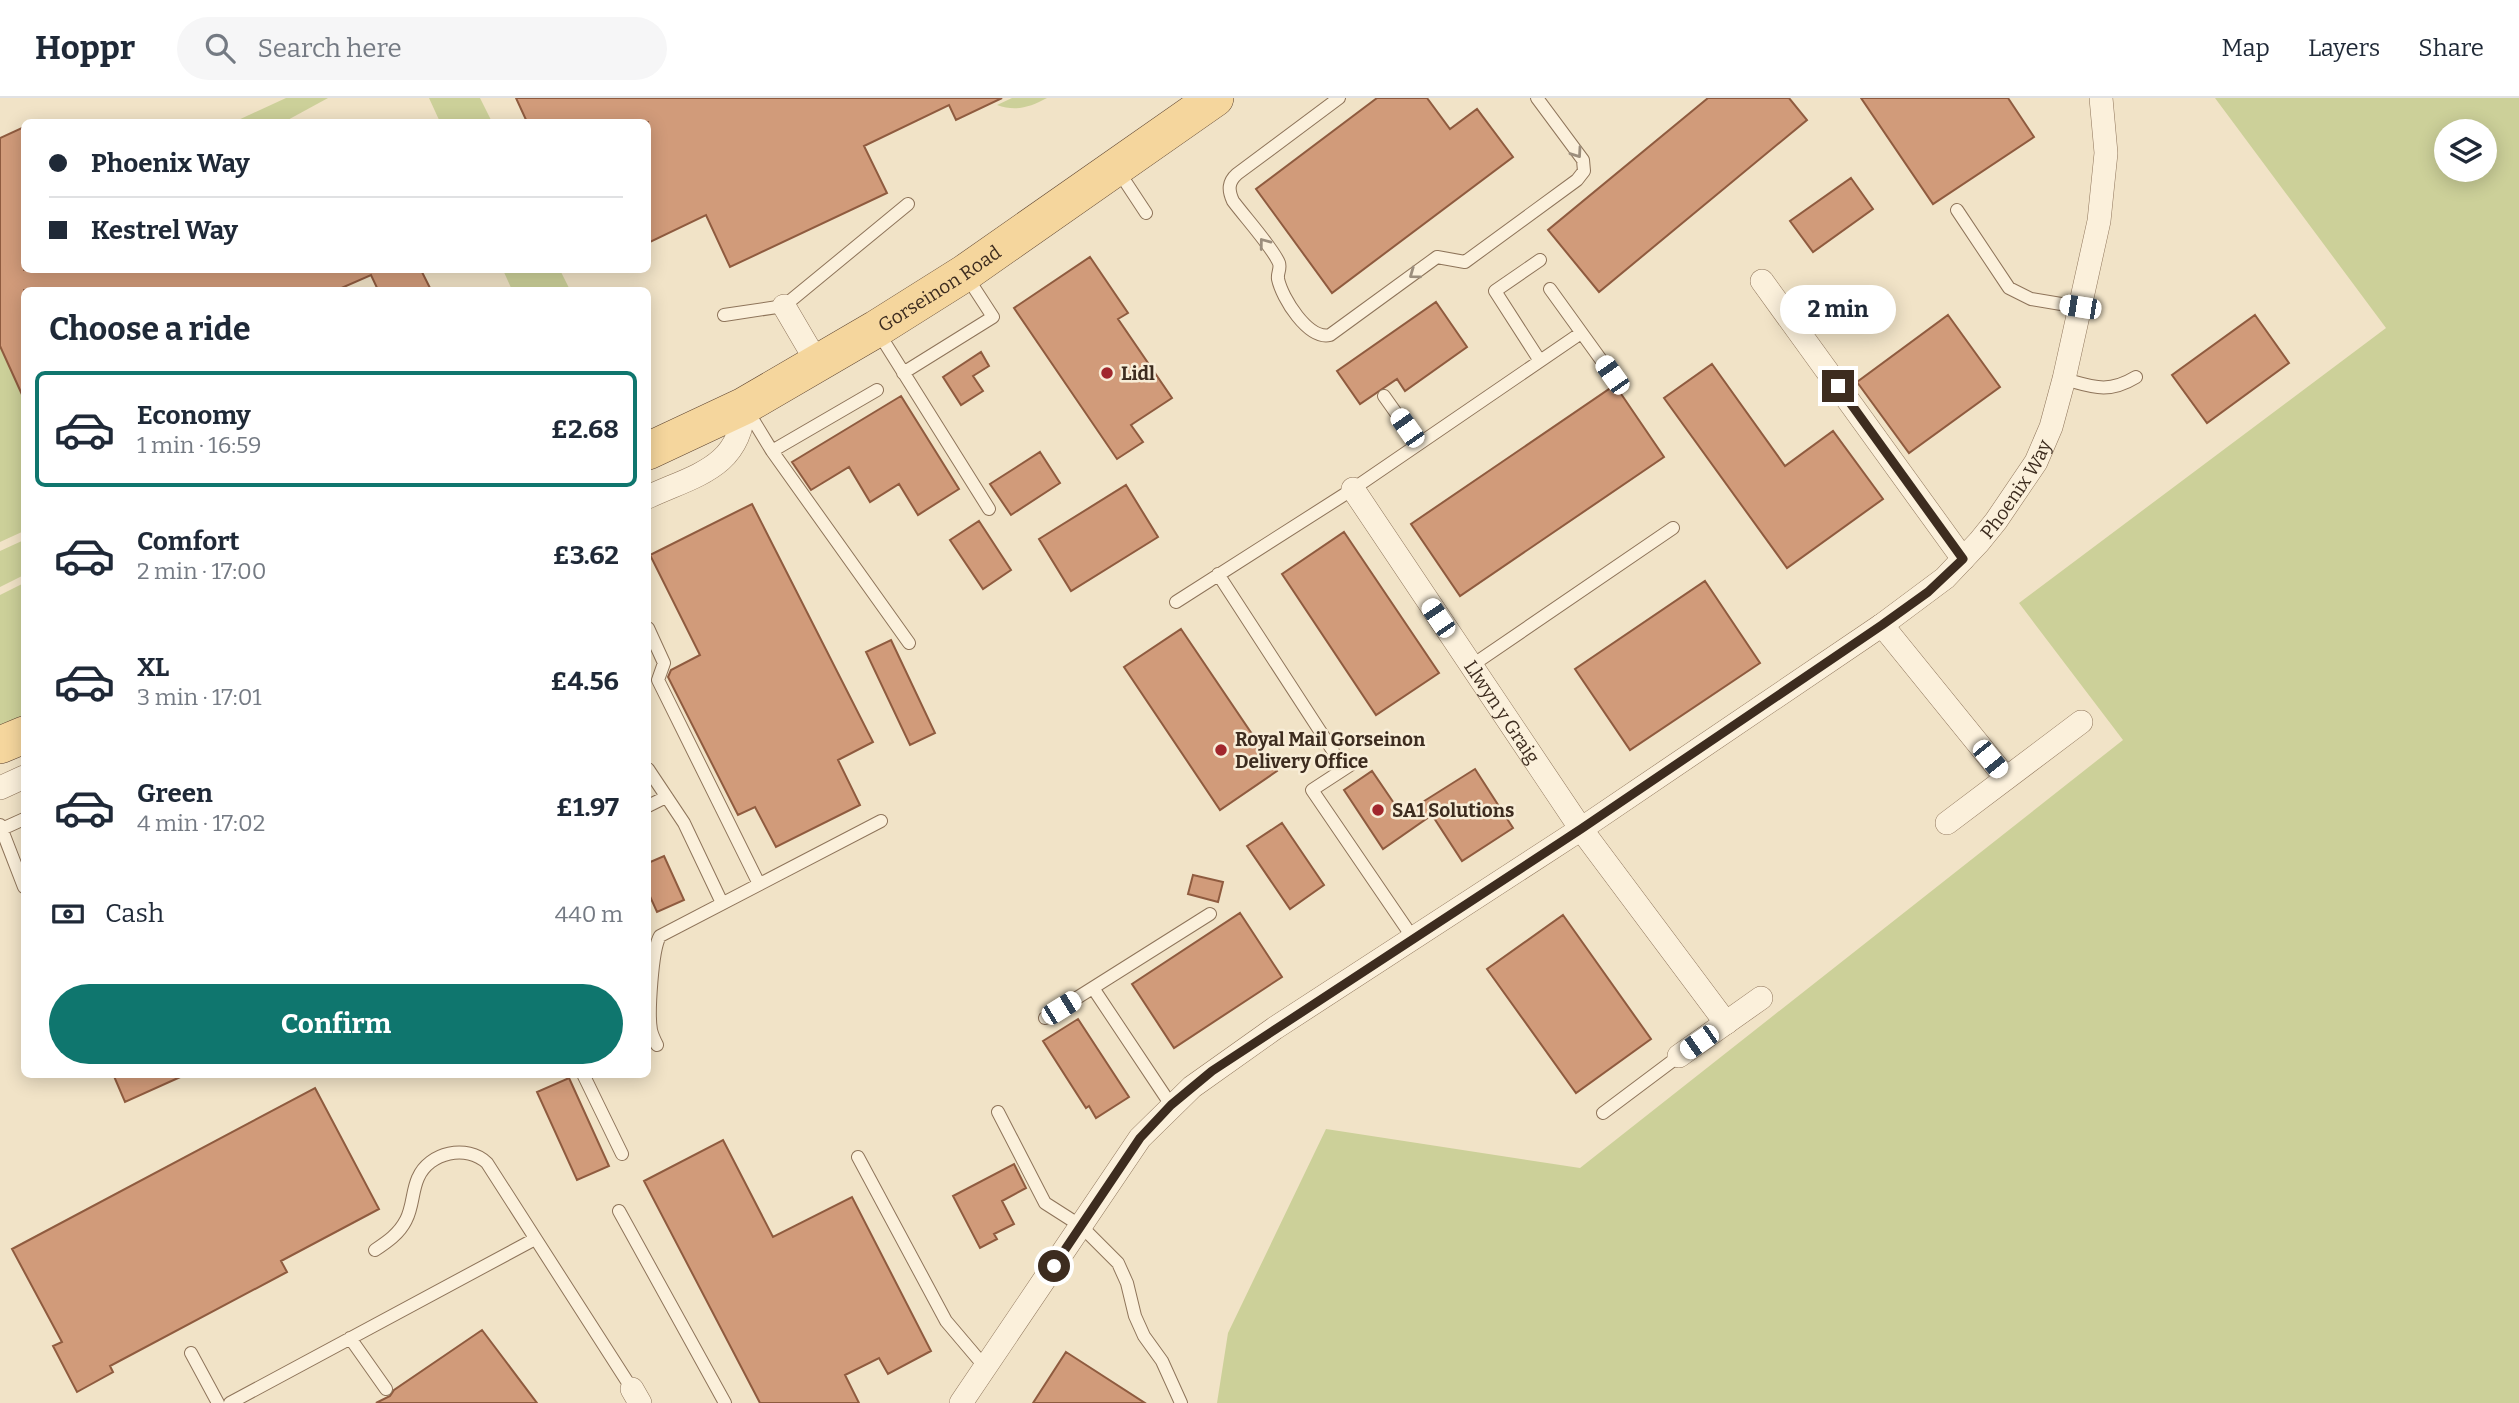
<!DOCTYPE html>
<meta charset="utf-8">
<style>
body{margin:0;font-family:Bitter,serif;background:#f6f6f7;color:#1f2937;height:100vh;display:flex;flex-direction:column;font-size:26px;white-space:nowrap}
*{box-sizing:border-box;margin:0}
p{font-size:23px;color:#747a83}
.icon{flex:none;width:38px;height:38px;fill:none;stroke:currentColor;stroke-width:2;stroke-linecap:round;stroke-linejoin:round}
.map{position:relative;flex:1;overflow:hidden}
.side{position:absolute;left:21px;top:189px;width:630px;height:791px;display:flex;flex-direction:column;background:#fff;border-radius:10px;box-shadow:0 4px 18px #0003}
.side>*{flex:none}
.hud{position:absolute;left:21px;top:21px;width:630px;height:154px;border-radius:10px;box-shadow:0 4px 18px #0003;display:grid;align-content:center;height:154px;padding:0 28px;background:#fff}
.controls{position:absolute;left:2434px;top:21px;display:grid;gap:14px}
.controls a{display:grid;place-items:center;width:63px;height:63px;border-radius:50%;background:#fff;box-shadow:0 4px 18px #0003;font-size:35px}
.end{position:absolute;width:32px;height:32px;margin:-16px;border:9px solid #3d2c1f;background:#fff;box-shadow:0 0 0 4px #fff}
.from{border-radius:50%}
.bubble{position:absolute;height:49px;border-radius:24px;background:#fff;box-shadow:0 4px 18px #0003;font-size:23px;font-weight:700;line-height:49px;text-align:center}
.car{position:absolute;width:21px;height:42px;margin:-21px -10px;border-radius:9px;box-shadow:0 0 5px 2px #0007;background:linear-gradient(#fff 24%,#345 0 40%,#fff 0 76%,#345 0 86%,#fff 0)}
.hud b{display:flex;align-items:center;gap:24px;height:66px;font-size:26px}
.hud b+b{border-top:2px solid #e0e1e3}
.hud i{width:18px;height:18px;background:#1f2937}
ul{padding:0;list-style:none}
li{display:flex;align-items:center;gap:21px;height:116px;margin:0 14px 10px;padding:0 14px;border:4px solid transparent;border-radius:10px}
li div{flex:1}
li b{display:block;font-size:26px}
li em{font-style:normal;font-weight:700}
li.selected{border-color:#0f766e}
li>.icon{width:63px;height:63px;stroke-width:1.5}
h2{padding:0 28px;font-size:32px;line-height:84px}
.pay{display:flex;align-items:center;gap:18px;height:77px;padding:0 28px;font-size:26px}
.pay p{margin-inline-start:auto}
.cta{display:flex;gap:14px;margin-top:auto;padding:14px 28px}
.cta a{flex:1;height:80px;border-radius:42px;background:#0f766e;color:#fff;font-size:28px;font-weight:700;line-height:80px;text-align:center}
header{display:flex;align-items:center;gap:42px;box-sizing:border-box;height:98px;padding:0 35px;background:#fff;border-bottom:2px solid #e0e1e3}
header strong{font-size:33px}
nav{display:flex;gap:38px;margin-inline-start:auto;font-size:24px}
.search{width:490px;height:63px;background:#f6f6f7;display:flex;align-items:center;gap:18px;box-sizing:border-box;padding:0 24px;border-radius:38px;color:#747a83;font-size:26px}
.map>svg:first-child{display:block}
.green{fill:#ccd099;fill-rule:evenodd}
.building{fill:#d19b7a;stroke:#8f5b3f;stroke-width:2}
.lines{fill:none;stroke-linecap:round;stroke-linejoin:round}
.lane-casing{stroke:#8e745a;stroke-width:14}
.street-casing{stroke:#8e745a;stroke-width:24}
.primary-casing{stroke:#5c422f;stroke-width:38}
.lane{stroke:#fbf0db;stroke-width:12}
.street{stroke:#fbf0db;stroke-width:23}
.primary{stroke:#f5d69d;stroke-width:37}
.oneway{stroke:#9c8e7d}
.route{stroke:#3d2c1f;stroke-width:9}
.poi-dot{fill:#a1272d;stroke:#f8edd7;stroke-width:2.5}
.labels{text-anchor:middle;stroke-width:5;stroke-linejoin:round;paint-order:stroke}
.street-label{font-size:19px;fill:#3d2c1f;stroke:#f8edd7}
.poi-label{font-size:19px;font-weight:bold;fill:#3d2c1f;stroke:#f8edd7;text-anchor:start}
</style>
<header>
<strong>Hoppr</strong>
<div class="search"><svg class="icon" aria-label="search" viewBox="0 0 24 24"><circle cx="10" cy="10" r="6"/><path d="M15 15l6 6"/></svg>Search here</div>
<nav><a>Map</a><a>Layers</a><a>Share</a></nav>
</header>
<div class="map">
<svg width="2519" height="1305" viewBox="0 0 2519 1305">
<rect width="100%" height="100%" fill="#f1e3c7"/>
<path class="green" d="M 286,0 L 328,0 L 284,24 L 234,24 Z
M 429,0 L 480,0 L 492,24 L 440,24 Z
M 1012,0 L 1047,0 C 1030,9 1016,14 997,7 Z
M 2215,0 L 2519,0 L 2519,1305 L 1217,1305 L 1228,1235 L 1326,1031 L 1580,1070 L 2123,642 L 2019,505 L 2386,230 ZM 2446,33 L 2485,33 L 2485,72 L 2446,72 Z
M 503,172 L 560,172 L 570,192 L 512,192 Z
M 0,248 L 24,301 L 24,433 L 0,444 Z
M 24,442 L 24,477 L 0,489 L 0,453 Z
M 24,485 L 24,617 L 0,628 L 0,497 Z"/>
<path class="building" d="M 516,0 L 1002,0 L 956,22 L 949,7 L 864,48 L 887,95 L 730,169 L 706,117 L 648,145 L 648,24 L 527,24 Z
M 1377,0 L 1427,0 L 1450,31 L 1477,11 L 1513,59 L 1332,195 L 1256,91 Z
M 1708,0 L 1789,0 L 1807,22 L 1599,194 L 1548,132 Z
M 1861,0 L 2008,0 L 2034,39 L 1933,106 Z
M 24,29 L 24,172 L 421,172 L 431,192 L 378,192 L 371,177 L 337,192 L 24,192 L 24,301 L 0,248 L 0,40 Z
M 1851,80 L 1873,111 L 1813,154 L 1790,123 Z
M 1090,159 L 1128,215 L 1118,221 L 1172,300 L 1131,327 L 1143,344 L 1117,361 L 1014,210 Z
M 1436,204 L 1467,249 L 1405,293 L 1397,281 L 1360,306 L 1337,273 Z
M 1948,217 L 2000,289 L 1909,355 L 1857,284 Z
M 2255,217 L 2289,265 L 2207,325 L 2172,277 Z
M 981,254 L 989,268 L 973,278 L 983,293 L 961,307 L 943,279 Z
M 1712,266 L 1785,368 L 1833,333 L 1883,401 L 1787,470 L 1664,300 Z
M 1615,287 L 1664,359 L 1460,498 L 1411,426 Z
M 901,298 L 959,391 L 918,417 L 899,386 L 870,404 L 849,369 L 811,392 L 792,364 Z
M 1040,354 L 1060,385 L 1011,417 L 990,386 Z
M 1126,387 L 1158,439 L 1071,493 L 1039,441 Z
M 752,406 L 873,644 L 838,662 L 860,707 L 776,749 L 755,709 L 738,717 L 668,579 L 671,572 L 700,557 L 650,457 Z
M 979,423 L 1011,472 L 983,491 L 950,442 Z
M 1344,434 L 1439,575 L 1376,617 L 1282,476 Z
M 1705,483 L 1760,565 L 1630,652 L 1575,571 Z
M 1181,531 L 1277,673 L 1220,712 L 1124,569 Z
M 891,542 L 935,635 L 910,647 L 866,554 Z
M 1475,671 L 1513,730 L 1462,763 L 1432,717 L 1383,751 L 1344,692 L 1372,673 L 1402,717 Z
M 1282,725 L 1324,787 L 1290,811 L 1247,748 Z
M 664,758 L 684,802 L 657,814 L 648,794 L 648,765 Z
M 1193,777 L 1223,784 L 1218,804 L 1188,796 Z
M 1240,815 L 1282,879 L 1174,950 L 1132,886 Z
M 1563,817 L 1651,941 L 1576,995 L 1487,871 Z
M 1078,921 L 1129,999 L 1096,1020 L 1089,1008 L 1086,1010 L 1043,943 Z
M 113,976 L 187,976 L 125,1004 Z
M 569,980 L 609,1068 L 577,1082 L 537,994 Z
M 315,990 L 379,1111 L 281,1163 L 287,1174 L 110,1268 L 113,1274 L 77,1294 L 53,1248 L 62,1244 L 12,1151 Z
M 723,1042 L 773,1139 L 852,1099 L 931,1253 L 888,1276 L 879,1260 L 845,1277 L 859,1305 L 760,1305 L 644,1083 Z
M 1014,1066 L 1026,1090 L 1002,1103 L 1014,1126 L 994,1136 L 997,1141 L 980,1150 L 953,1098 Z
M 482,1232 L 537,1305 L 376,1305 L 390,1298 L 394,1292 Z
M 1066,1254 L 1145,1305 L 1033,1305 Z"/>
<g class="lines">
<g class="lane-casing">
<path id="lane" d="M 1339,0 L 1237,76 C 1228,84 1228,92 1233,103 C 1244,118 1273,150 1279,165 C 1281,171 1277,175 1278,181 C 1282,200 1308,242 1330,237 L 1437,159 L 1465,164 L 1577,82 L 1584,73 L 1583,62 L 1537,0
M 1117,71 L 1146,115
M 1957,112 L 2009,190 L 2031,201 L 2079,209
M 1540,162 L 1495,193 L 1540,263
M 1550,191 L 1612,277
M 724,217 L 784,208 L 908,106
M 878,234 L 989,411
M 903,275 L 993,219 L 967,179
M 2064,281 C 2093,289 2108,296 2136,279
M 1384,298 L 1418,346
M 747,312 L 772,353 L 909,545
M 772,353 L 877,292
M 1218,476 L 1333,653
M 1176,504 L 1353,391 L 1581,235
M 648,530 L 664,565 L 658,582 L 759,786
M 1471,568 L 1673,430
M 1355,664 L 1312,692 L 1413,840
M 648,671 L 684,725 L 722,805
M 648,708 L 666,699
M 0,727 L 24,789
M 2,731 L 24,721
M 1093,890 L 1171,1007
M 1045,920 L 1210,816
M 657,947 C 655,943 652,937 651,932 C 648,916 652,851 660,838 L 881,723
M 583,976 L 622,1056
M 998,1014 L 1045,1105 L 1081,1128 L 1118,1165 L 1127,1185 L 1135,1218 L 1144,1238 L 1162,1263 L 1181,1305
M 1603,1015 L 1679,958
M 858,1059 L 946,1223 L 985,1269
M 619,1113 L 725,1305
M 375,1152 C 387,1144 399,1136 406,1122 C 413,1109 412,1093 418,1080 C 429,1054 467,1046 487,1065 L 632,1291
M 350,1240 L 386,1291
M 191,1255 L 218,1305
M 230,1305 L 535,1141"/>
</g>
<g class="street-casing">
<g id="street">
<path d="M 1762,183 L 1963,461"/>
<path d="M 784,208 L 818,266"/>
<path id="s1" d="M 1353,391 L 1581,731 L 1726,925"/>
<path d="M 648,399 C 695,377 741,370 744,308"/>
<path d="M 1882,527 L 2006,680"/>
<path d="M 0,690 L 24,679"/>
<path d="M 1947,725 L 2081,624"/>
<path d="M 1679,958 L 1761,900"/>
<path d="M 632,1291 L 640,1305"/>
<path id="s2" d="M 961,1305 L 1140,1040 L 1192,989 L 1275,930 L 1581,731 L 1882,527 L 1945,480 L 1979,444 L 1996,423 L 2036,364 L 2051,329 L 2064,281 L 2099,123 L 2106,55 L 2101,0"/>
</g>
</g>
<g class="primary-casing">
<g id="primary">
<path id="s3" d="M 648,353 L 744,308 L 876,231 L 965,175 L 1215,0"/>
<path d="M 0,647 L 24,637"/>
</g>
</g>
<use href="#lane" class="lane"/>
<use href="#street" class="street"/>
<use href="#primary" class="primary"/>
</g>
<defs><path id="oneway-chevron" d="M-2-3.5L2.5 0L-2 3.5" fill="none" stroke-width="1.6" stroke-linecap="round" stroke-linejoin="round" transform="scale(1.75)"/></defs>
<g class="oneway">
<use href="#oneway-chevron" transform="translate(1577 55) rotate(55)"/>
<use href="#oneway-chevron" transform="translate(1264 145) rotate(-127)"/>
<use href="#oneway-chevron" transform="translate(1414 176) rotate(144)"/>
</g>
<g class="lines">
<path class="route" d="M 1054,1168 L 1140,1040 L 1171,1007 L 1212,973 L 1581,731 L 1882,527 L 1928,494 L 1963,461 L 1838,288"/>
</g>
<g class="poi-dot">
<circle cx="1107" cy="275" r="7"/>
<circle cx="1221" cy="652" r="7"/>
<circle cx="1378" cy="712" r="7"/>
</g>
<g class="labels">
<g class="street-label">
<text dy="7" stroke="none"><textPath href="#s3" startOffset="334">Gorseinon Road</textPath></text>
<text dy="7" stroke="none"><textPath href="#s2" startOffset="1416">Phoenix Way</textPath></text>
<text dy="7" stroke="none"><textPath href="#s1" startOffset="268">Llwyn y Graig</textPath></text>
</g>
<g class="poi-label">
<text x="1121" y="282">Lidl</text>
<text x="1235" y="648">Royal Mail Gorseinon<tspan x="1235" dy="22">Delivery Office</tspan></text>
<text x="1392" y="719">SA1 Solutions</text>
</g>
</g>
</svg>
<div class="controls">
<a><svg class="icon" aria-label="layers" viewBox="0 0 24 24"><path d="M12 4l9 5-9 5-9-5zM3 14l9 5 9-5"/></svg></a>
</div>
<i class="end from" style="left:1054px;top:1168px"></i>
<i class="end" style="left:1838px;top:288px"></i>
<div class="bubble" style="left:1780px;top:187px;width:116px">2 min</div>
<i class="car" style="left:2080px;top:209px;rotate:279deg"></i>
<i class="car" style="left:1612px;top:277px;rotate:325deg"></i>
<i class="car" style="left:1407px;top:330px;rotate:325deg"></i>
<i class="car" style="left:1438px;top:520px;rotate:326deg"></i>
<i class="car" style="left:1990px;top:661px;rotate:141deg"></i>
<i class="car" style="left:1061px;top:910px;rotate:58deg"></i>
<i class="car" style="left:1699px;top:944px;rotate:235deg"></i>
<div class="hud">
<b><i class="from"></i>Phoenix Way</b>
<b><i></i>Kestrel Way</b>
</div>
<section class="side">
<h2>Choose a ride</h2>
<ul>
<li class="selected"><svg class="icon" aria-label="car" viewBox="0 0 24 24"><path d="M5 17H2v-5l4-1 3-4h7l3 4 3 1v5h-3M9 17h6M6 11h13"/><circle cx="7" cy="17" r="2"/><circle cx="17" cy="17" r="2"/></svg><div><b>Economy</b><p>1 min · 16:59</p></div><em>£2.68</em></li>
<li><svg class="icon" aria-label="car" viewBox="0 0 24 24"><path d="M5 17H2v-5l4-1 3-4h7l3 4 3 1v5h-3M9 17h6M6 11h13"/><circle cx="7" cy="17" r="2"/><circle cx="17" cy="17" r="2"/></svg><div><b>Comfort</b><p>2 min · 17:00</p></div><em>£3.62</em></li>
<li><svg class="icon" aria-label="car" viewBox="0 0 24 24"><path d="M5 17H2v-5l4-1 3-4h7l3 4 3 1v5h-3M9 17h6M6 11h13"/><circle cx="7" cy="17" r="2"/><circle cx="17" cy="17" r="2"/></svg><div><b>XL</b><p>3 min · 17:01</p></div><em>£4.56</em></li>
<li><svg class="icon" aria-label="car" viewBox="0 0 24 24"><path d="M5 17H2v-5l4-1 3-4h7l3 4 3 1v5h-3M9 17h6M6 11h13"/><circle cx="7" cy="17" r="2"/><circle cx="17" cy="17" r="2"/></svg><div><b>Green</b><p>4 min · 17:02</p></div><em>£1.97</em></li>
</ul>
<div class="pay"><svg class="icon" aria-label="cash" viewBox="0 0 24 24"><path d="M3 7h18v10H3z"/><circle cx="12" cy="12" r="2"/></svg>Cash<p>440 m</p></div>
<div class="cta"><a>Confirm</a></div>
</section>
</div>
